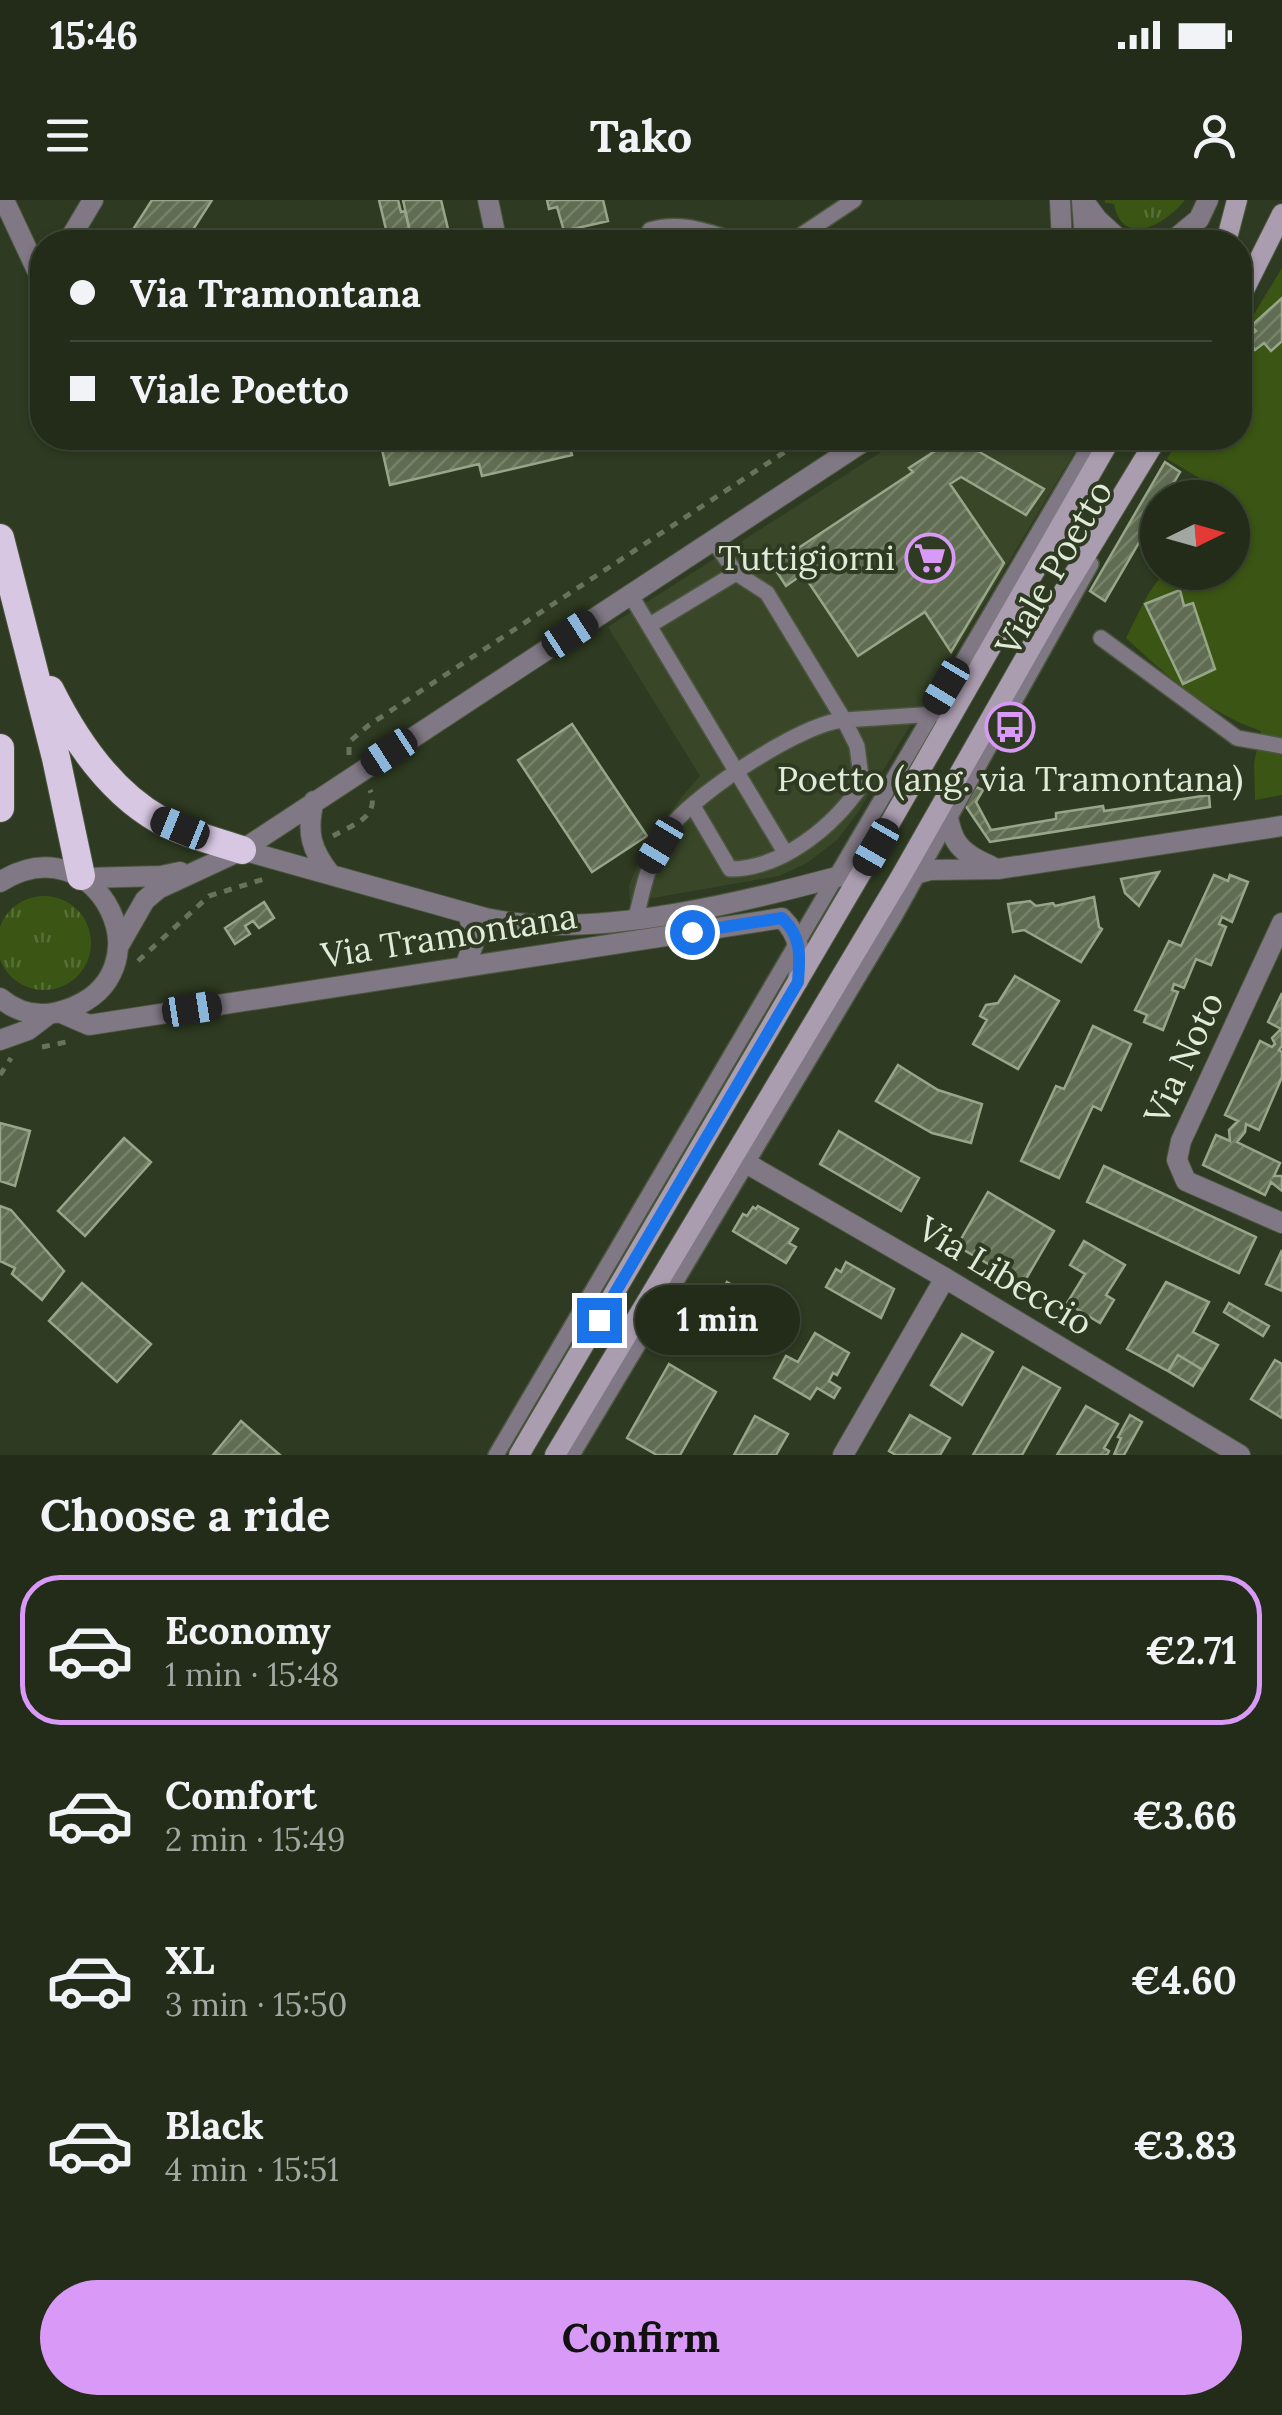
<!DOCTYPE html>
<meta charset="utf-8">
<style>
body{margin:0;font-family:Lora,serif;background:#2a3422;color:#f1f3f6;height:100vh;display:flex;flex-direction:column;font-size:38px;white-space:nowrap}
*{box-sizing:border-box;margin:0}
p{font-size:32px;color:#a2a7a2}
.icon{flex:none;width:55px;height:55px;fill:none;stroke:currentColor;stroke-width:2;stroke-linecap:round;stroke-linejoin:round}
.map{position:relative;height:1255px;overflow:hidden}
.drawer{display:flex;flex-direction:column;background:#222c19;flex:1}
.drawer>*{flex:none}
.top-card{position:absolute;left:30px;top:30px;width:1222px;height:220px;border-radius:40px;box-shadow:0 2px 8px #0004,0 0 0 2px #3f4838;display:grid;align-content:center;height:220px;padding:0 40px;background:#222c19}
.needle{width:65px;rotate:85deg}
.tools{position:absolute;left:1140px;top:280px;display:grid;gap:20px}
.tools a{display:grid;place-items:center;width:110px;height:110px;border-radius:50%;background:#222c19;box-shadow:0 2px 8px #0004,0 0 0 2px #3f4838;font-size:50px}
.end{position:absolute;width:45px;height:45px;margin:-22px;border:12px solid #1a73e8;background:#fff;box-shadow:0 0 0 5px #fff}
.from{border-radius:50%}
.bubble{position:absolute;height:70px;border-radius:35px;background:#222c19;box-shadow:0 2px 8px #0004,0 0 0 2px #3f4838;font-size:32px;font-weight:700;line-height:70px;text-align:center}
.car{position:absolute;width:30px;height:60px;margin:-30px -15px;border-radius:12px;box-shadow:0 0 8px 2px #0007;background:linear-gradient(#222 24%,#8ab4d8 0 40%,#222 0 76%,#8ab4d8 0 86%,#222 0)}
.top-card b{display:flex;align-items:center;gap:35px;height:95px;font-size:38px}
.top-card b+b{border-top:2px solid #3f4838}
.top-card i{width:25px;height:25px;background:#f1f3f6}
ul{padding:0;list-style:none}
li{display:flex;align-items:center;gap:30px;height:150px;margin:0 20px 15px;padding:0 20px;border:5px solid transparent;border-radius:40px}
li div{flex:1}
li b{display:block;font-size:38px}
li em{font-style:normal;font-weight:700}
li.selected{border-color:#d99af7}
li>.icon{width:90px;height:90px;stroke-width:1.5}
h2{padding:0 40px;font-size:45px;line-height:120px}
.primary-button{display:flex;gap:20px;margin-top:auto;padding:20px 40px}
.primary-button a{flex:1;height:115px;border-radius:60px;background:#d99af7;color:#111;font-size:40px;font-weight:700;line-height:115px;text-align:center}
.status{display:flex;justify-content:space-between;align-items:center;height:70px;padding:0 50px;background:#222c19;direction:ltr}
.status svg{height:28px;fill:currentColor}
header{display:flex;justify-content:space-between;align-items:center;height:130px;padding:0 40px;background:#222c19;font-size:45px;font-weight:700}
.map>svg:first-child{display:block}
.built{fill:#394728}
.grass{fill:url(#grass-tufts)}
.pitch{fill:#3b5514}
.building{fill:url(#building-hatch);stroke:#97a689;stroke-width:2.5}
.lines{fill:none;stroke-linecap:round;stroke-linejoin:round}
.service-casing{stroke:#4b563f;stroke-width:18}
.minor-casing{stroke:#4b563f;stroke-width:22}
.tertiary-casing{stroke:#4b563f;stroke-width:22}
.secondary-casing{stroke:#4b563f;stroke-width:22}
.trunk-casing{stroke:#4b563f;stroke-width:30}
.path{stroke:#68735d;stroke-width:5;stroke-dasharray:8 8;stroke-linecap:butt}
.service{stroke:#807884;stroke-width:15}
.minor{stroke:#807884;stroke-width:20}
.tertiary{stroke:#807884;stroke-width:20}
.secondary{stroke:#aa9db0;stroke-width:20}
.trunk{stroke:#d8c7e2;stroke-width:28}
.route{stroke:#1a73e8;stroke-width:12}
.labels{text-anchor:middle;stroke-width:8;stroke-linejoin:round;paint-order:stroke}
.poi-label{font-size:35px;fill:#e2eada;stroke:#2e3a21;text-anchor:end}
.street-label{font-size:35px;fill:#e2eada;stroke:#2e3a21}
</style>
<div class="status"><b>15:46</b><svg viewBox="0 0 49 12"><path d="M0 12V9h3v3zM5 12V6h3v6zM10 12V3h3v9zM15 12V0h3v12zM26 1h20v11H26zM47 4h2v5h-2z"/></svg></div>
<header><svg class="icon" aria-label="menu" viewBox="0 0 24 24"><path d="M4 6h16M4 12h16M4 18h16"/></svg>Tako<svg class="icon" aria-label="person" viewBox="0 0 24 24"><circle cx="12" cy="8" r="4"/><path d="M4 21q1-7 8-7t8 7"/></svg></header>
<div class="map">
<svg width="1282" height="1255" viewBox="0 0 1282 1255">
<defs>
<pattern id="grass-tufts" width="24" height="20" patternUnits="userSpaceOnUse" patternTransform="scale(2.5)"><rect width="24" height="20" fill="#3b5514"/><path d="M3 7l-1-3M5 7V3M7 7l1-3M15 17l-1-3M17 17v-4M19 17l1-3" fill="none" stroke="#576e36"/></pattern>
<pattern id="building-hatch" width="6" height="6" patternUnits="userSpaceOnUse" patternTransform="scale(2.5)"><rect width="6" height="6" fill="#606d52"/><path d="M-1 1l2-2M0 6l6-6M5 7l2-2" fill="none" stroke="#76826a"/></pattern>
</defs>
<rect width="100%" height="100%" fill="#2e3a21"/>
<path class="built" d="M 903,238 L 1083,238 L 857,614 L 837,640 L 807,663 L 779,676 L 630,702 L 629,686 L 639,661 L 680,599 L 700,576 L 608,427 Z"/>
<path class="grass" d="M 1105,0 L 1185,0 C 1166,24 1123,49 1114,4 L 1105,3 Z
M-3 743a47 47 0 1 1 94 0a47 47 0 1 1-94 0Z"/>
<path class="pitch" d="M 1282,68 L 1282,595 L 1255,600 L 1254,563 L 1261,531 C 1206,512 1168,477 1126,438 C 1135,422 1148,388 1162,377 C 1173,368 1217,373 1232,372 L 1232,298 L 1203,297 L 1208,283 L 1167,259 L 1180,238 L 1240,238 L 1240,137 Z"/>
<path class="building" d="M 152,0 L 212,0 L 185,42 L 125,42 Z
M 379,0 L 398,0 L 401,12 L 405,11 L 412,41 L 449,33 L 451,36 L 422,42 L 389,42 Z
M 403,0 L 441,0 L 449,33 L 412,41 Z
M 547,0 L 603,0 L 608,21 L 564,31 L 557,7 L 549,9 Z
M 1282,98 L 1282,141 L 1271,151 L 1264,143 L 1255,150 L 1247,138 L 1256,131 L 1251,126 Z
M 414,238 L 594,238 L 569,243 L 572,255 L 482,276 L 479,264 L 390,285 L 381,245 Z
M 955,238 L 1044,289 L 1026,315 L 961,277 L 950,284 L 1004,363 L 951,452 L 925,412 L 858,456 L 803,374 L 786,386 L 777,372 L 780,370 L 776,363 L 913,272 L 909,268 Z
M 1165,262 L 1180,272 L 1165,298 L 1158,298 L 1158,310 L 1105,401 L 1090,391 Z
M 1180,390 L 1184,406 L 1193,403 L 1215,469 L 1183,484 L 1145,404 Z
M 572,524 L 647,636 L 592,672 L 518,560 Z
M 976,587 L 983,590 L 976,602 L 991,630 L 1056,619 L 1056,613 L 1103,606 L 1104,611 L 1209,595 L 1210,607 L 990,642 L 965,605 Z
M 1159,672 L 1139,706 L 1125,693 L 1121,679 Z
M 1214,675 L 1228,681 L 1230,675 L 1248,682 L 1232,722 L 1222,717 L 1219,724 L 1226,727 L 1211,765 L 1196,759 L 1184,788 L 1174,784 L 1172,790 L 1178,792 L 1163,830 L 1144,822 L 1147,815 L 1135,810 L 1169,741 L 1181,746 Z
M 1094,697 L 1099,727 L 1102,729 L 1081,762 L 1024,730 L 1013,732 L 1008,704 L 1030,701 L 1036,706 L 1053,703 L 1055,706 Z
M 264,702 L 274,718 L 259,728 L 253,721 L 245,726 L 250,734 L 235,744 L 225,728 Z
M 1015,776 L 1059,801 L 1018,869 L 973,844 L 987,820 L 980,816 L 986,805 L 998,803 Z
M 1282,793 L 1282,846 L 1279,850 L 1282,852 L 1282,877 L 1259,930 L 1246,924 L 1245,932 L 1237,942 L 1280,963 L 1274,976 L 1282,976 L 1282,991 L 1271,982 L 1265,995 L 1203,965 L 1216,935 L 1230,941 L 1229,930 L 1238,921 L 1225,915 L 1260,841 L 1272,847 L 1275,844 L 1272,838 L 1281,829 L 1268,822 Z
M 1093,826 L 1131,844 L 1101,910 L 1093,906 L 1059,978 L 1021,961 L 1056,886 L 1064,889 Z
M 898,865 L 938,890 L 982,904 L 971,943 L 932,933 L 876,901 Z
M 0,923 L 30,931 L 15,986 L 0,981 Z
M 839,931 L 919,978 L 901,1011 L 820,964 Z
M 124,938 L 151,962 L 85,1036 L 58,1011 Z
M 1104,966 L 1256,1037 L 1239,1073 L 1087,1002 Z
M 988,992 L 1054,1031 L 1023,1084 L 957,1046 Z
M 0,1006 L 11,1010 L 64,1071 L 42,1100 L 12,1074 L 15,1068 L 0,1061 Z
M 758,1006 L 798,1029 L 789,1043 L 796,1047 L 786,1063 L 733,1031 L 743,1014 L 747,1016 L 753,1007 L 756,1009 Z
M 1084,1041 L 1125,1065 L 1106,1095 L 1114,1100 L 1100,1123 L 1067,1103 L 1085,1074 L 1070,1065 Z
M 1282,1050 L 1282,1091 L 1266,1084 Z
M 846,1062 L 894,1089 L 881,1118 L 826,1087 L 836,1069 L 841,1072 Z
M 727,1082 L 763,1102 L 749,1127 L 739,1121 L 726,1153 L 687,1130 L 692,1121 L 718,1138 L 744,1100 L 723,1089 Z
M 1166,1082 L 1209,1102 L 1193,1132 L 1218,1145 L 1203,1170 L 1178,1155 L 1168,1171 L 1127,1149 Z
M 82,1083 L 151,1144 L 117,1182 L 49,1121 Z
M 701,1086 L 719,1096 L 723,1089 L 744,1100 L 718,1138 L 692,1121 L 704,1101 L 695,1096 Z
M 1229,1103 L 1269,1126 L 1263,1136 L 1224,1112 Z
M 815,1133 L 849,1153 L 837,1175 L 833,1173 L 829,1181 L 840,1188 L 834,1198 L 817,1188 L 810,1199 L 774,1178 L 786,1156 L 798,1162 Z
M 962,1134 L 993,1152 L 962,1205 L 931,1185 Z
M 1178,1155 L 1203,1170 L 1193,1186 L 1168,1171 Z
M 1275,1160 L 1282,1164 L 1282,1218 L 1251,1199 Z
M 669,1164 L 716,1192 L 680,1255 L 657,1255 L 627,1238 Z
M 1023,1167 L 1060,1188 L 1022,1255 L 973,1255 Z
M 1086,1206 L 1118,1224 L 1104,1248 L 1109,1251 L 1107,1255 L 1057,1255 Z
M 910,1215 L 950,1238 L 940,1255 L 896,1255 L 889,1251 Z
M 1130,1215 L 1142,1222 L 1124,1255 L 1114,1255 L 1121,1238 L 1118,1237 Z
M 755,1216 L 788,1234 L 776,1255 L 734,1255 Z
M 241,1221 L 280,1255 L 213,1255 Z"/>
<g class="lines">
<g class="service-casing">
<path id="service" d="M 643,42 L 650,30 C 681,20 711,33 741,42
M 791,42 L 854,0
M 630,394 L 786,654
M 650,425 L 736,373
M 1101,438 L 1237,538 L 1282,546
M 693,606 L 730,669 C 782,669 834,626 862,584 L 857,546 L 844,520 L 936,514
M 636,718 C 644,684 650,652 673,624 C 700,591 802,523 844,520 L 767,393 L 736,373 L 713,340
M 496,1255 L 1094,238
M 572,1255 L 893,719 L 1091,364"/>
</g>
<g class="minor-casing">
<path id="minor" d="M 4,0 L 42,81
M 488,0 L 497,42
M 1060,0 L 1062,42
M 1082,0 L 1085,42
M 1083,0 L 1097,19 L 1122,42
M 68,42 L 93,0
M 1282,723 L 1181,941 L 1177,960 L 1186,981 L 1282,1023
M 734,956 L 945,1078 L 1240,1255
M 843,1255 L 945,1078"/>
</g>
<g class="tertiary-casing">
<path id="tertiary" d="M 1171,42 L 1199,19 L 1208,0
M 945,600 C 951,638 954,651 991,666
M 314,601 C 306,632 311,650 331,675
M 242,650 L 485,718 C 594,742 755,699 863,670
M 86,678 L 161,676 L 180,672
M 900,678 L 930,670 L 998,669 L 1282,626
M 0,682 C 98,620 173,775 65,810 C 42,818 19,814 0,798
M 118,747 L 145,700 L 158,689 L 242,650 L 869,238
M 465,766 L 475,740 L 468,713
M 59,812 L 89,825 L 782,718 C 802,738 800,755 798,781
M 0,840 L 28,830 L 49,814"/>
</g>
<g class="secondary-casing">
<path id="secondary" d="M 1226,42 L 1237,0
M 1240,98 L 1282,14
M 519,1255 L 863,670 L 1111,238
M 555,1255 L 900,678 L 1053,409 L 1157,238"/>
</g>
<g class="trunk-casing">
<path id="trunk" d="M 0,338 L 56,558 L 81,676
M 50,490 C 75,540 110,592 160,620 C 185,634 215,641 242,650
M 0,548 L 0,608"/>
</g>
<path class="path" d="M 349,555 L 349,542 L 369,525 L 806,238
M 333,636 C 352,625 381,617 370,590
M 138,761 L 209,696 L 264,679
M 42,847 L 71,841
M 0,875 L 11,858"/>
<use href="#service" class="service"/>
<use href="#minor" class="minor"/>
<use href="#tertiary" class="tertiary"/>
<use href="#secondary" class="secondary"/>
<use href="#trunk" class="trunk"/>
</g>
<g class="lines">
<path class="route" d="M 599,1120 L 798,782 C 800,755 802,737 782,718 L 692,732"/>
</g>
<defs>
<g id="supermarket-ring" transform="scale(2.5)"><circle r="9.5" fill="#2e3a21" stroke="#d99af7" stroke-width="1.5"/><path d="M-6-5.5h2.5l.6 2H6L4.5 2H-2.5L-4.4-4H-6ZM-1.5 3.2a1.3 1.3 0 1 0 .1 0ZM3 3.2a1.3 1.3 0 1 0 .1 0Z" fill="#d99af7"/></g>
<g id="bus-ring" transform="scale(2.5)"><circle r="9.5" fill="#2e3a21" stroke="#d99af7" stroke-width="1.5"/><path d="M-5-6H5V4H4V6H2V4H-2V6H-4V4H-5ZM-3.5-4V0h7V-4ZM-3.5 1.2v1.5H-2V1.2ZM2 1.2v1.5H3.5V1.2Z" fill="#d99af7"/></g>
</defs>
<g fill-rule="evenodd">
<use href="#supermarket-ring" x="930" y="358"/>
<use href="#bus-ring" x="1010" y="527"/>
</g>
<g class="labels">
<g class="poi-label">
<text x="895" y="370">Tuttigiorni</text>
<text x="1010" y="591" text-anchor="middle">Poetto (ang. via Tramontana)</text>
</g>
<g class="street-label">
<text transform="translate(1054 368) rotate(-60)" y="12">Viale Poetto</text>
<text transform="translate(449 736) rotate(-9)" y="12">Via Tramontana</text>
<text transform="translate(1184 858) rotate(-65)" y="12">Via Noto</text>
<text transform="translate(1005 1076) rotate(31)" y="12">Via Libeccio</text>
</g>
</g>
</svg>
<div class="tools">
<a><svg class="needle" viewBox="-14 -14 28 28"><path d="M0-13l5 13h-10z" fill="#e53935"/><path d="M0 13l5-13h-10z" fill="#a2a7a2"/></svg></a>
</div>
<i class="end from" style="left:692px;top:732px"></i>
<i class="end" style="left:599px;top:1120px"></i>
<div class="bubble" style="left:635px;top:1085px;width:165px">1 min</div>
<i class="car" style="left:570px;top:434px;rotate:57deg"></i>
<i class="car" style="left:946px;top:486px;rotate:211deg"></i>
<i class="car" style="left:389px;top:552px;rotate:237deg"></i>
<i class="car" style="left:180px;top:628px;rotate:292deg"></i>
<i class="car" style="left:660px;top:645px;rotate:211deg"></i>
<i class="car" style="left:876px;top:647px;rotate:210deg"></i>
<i class="car" style="left:192px;top:809px;rotate:81deg"></i>
<div class="top-card">
<b><i class="from"></i>Via Tramontana</b>
<b><i></i>Viale Poetto</b>
</div>
</div>
<section class="drawer">
<h2>Choose a ride</h2>
<ul>
<li class="selected"><svg class="icon" aria-label="car" viewBox="0 0 24 24"><path d="M5 17H2v-5l4-1 3-4h7l3 4 3 1v5h-3M9 17h6M6 11h13"/><circle cx="7" cy="17" r="2"/><circle cx="17" cy="17" r="2"/></svg><div><b>Economy</b><p>1 min · 15:48</p></div><em>€2.71</em></li>
<li><svg class="icon" aria-label="car" viewBox="0 0 24 24"><path d="M5 17H2v-5l4-1 3-4h7l3 4 3 1v5h-3M9 17h6M6 11h13"/><circle cx="7" cy="17" r="2"/><circle cx="17" cy="17" r="2"/></svg><div><b>Comfort</b><p>2 min · 15:49</p></div><em>€3.66</em></li>
<li><svg class="icon" aria-label="car" viewBox="0 0 24 24"><path d="M5 17H2v-5l4-1 3-4h7l3 4 3 1v5h-3M9 17h6M6 11h13"/><circle cx="7" cy="17" r="2"/><circle cx="17" cy="17" r="2"/></svg><div><b>XL</b><p>3 min · 15:50</p></div><em>€4.60</em></li>
<li><svg class="icon" aria-label="car" viewBox="0 0 24 24"><path d="M5 17H2v-5l4-1 3-4h7l3 4 3 1v5h-3M9 17h6M6 11h13"/><circle cx="7" cy="17" r="2"/><circle cx="17" cy="17" r="2"/></svg><div><b>Black</b><p>4 min · 15:51</p></div><em>€3.83</em></li>
</ul>
<div class="primary-button"><a>Confirm</a></div>
</section>
